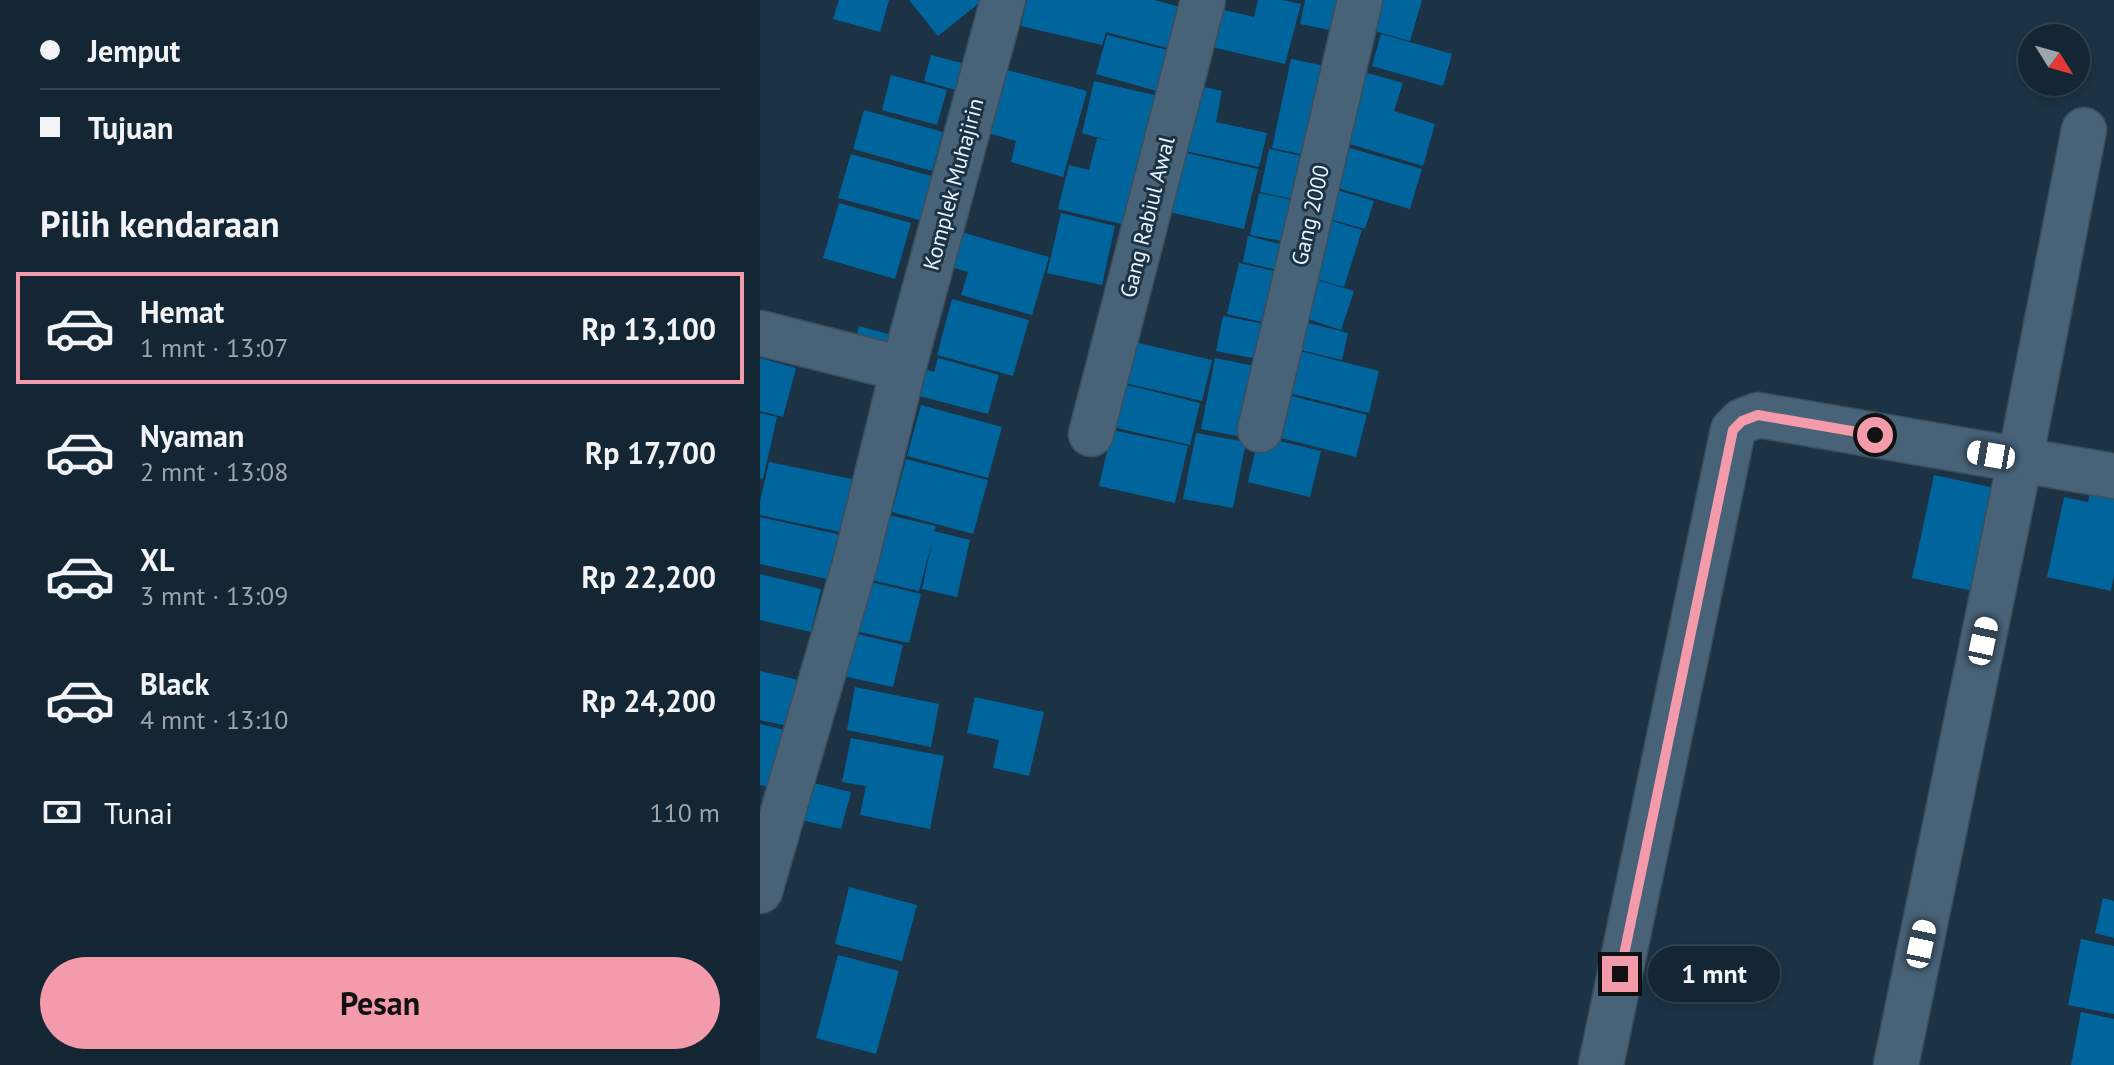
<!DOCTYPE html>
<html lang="id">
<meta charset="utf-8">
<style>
body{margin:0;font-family:"PT Sans",sans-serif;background:#213240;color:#f1f3f6;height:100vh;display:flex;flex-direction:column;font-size:30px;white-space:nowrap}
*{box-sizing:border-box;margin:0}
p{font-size:26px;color:#9da5ac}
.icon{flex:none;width:44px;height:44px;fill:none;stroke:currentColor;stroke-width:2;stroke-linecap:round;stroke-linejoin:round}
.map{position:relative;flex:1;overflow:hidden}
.details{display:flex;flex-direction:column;background:#142634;width:760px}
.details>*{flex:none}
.banner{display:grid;align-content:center;height:176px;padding:0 40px;background:#142634}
.needle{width:52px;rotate:127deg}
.fabs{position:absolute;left:1258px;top:24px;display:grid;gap:16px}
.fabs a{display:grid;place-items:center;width:72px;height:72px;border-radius:50%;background:#142634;box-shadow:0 4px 12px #0003,0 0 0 2px #33434f;font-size:40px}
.end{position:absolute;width:36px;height:36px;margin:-18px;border:10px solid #f39aab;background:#111;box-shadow:0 0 0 4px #111}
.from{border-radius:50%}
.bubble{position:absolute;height:56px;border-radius:28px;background:#142634;box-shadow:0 4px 12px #0003,0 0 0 2px #33434f;font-size:26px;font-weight:700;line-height:56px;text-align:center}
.car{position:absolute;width:24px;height:48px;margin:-24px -12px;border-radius:10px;box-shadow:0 0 6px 2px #0007;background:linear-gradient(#fff 24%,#345 0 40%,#fff 0 76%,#345 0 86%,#fff 0)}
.banner b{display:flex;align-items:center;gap:28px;height:76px;font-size:30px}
.banner b+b{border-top:2px solid #33434f}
.banner i{width:20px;height:20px;background:#f1f3f6}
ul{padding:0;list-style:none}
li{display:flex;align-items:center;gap:24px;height:112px;margin:0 16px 12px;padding:0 24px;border:4px solid transparent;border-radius:0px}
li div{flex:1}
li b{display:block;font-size:30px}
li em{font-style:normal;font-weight:700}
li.active{border-color:#f39aab}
li>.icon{width:72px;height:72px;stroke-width:1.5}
h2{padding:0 40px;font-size:36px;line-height:96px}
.pay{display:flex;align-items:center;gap:20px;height:88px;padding:0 40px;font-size:30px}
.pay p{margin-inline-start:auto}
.primary-button{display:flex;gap:16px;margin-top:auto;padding:16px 40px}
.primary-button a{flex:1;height:92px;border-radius:48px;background:#f39aab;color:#111;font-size:32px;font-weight:700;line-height:92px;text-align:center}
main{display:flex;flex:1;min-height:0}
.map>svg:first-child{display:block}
.building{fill:#00659c}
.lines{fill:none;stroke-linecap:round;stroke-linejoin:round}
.minor-casing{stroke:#3a4e5d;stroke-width:47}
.minor{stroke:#486277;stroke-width:44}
.route{stroke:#f39aab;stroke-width:10}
.labels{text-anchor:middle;stroke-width:6;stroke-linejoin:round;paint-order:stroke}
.street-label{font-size:22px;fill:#e7f3fd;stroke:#1b3345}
</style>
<main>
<section class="details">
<div class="banner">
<b><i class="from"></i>Jemput</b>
<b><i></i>Tujuan</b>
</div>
<h2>Pilih kendaraan</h2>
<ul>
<li class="active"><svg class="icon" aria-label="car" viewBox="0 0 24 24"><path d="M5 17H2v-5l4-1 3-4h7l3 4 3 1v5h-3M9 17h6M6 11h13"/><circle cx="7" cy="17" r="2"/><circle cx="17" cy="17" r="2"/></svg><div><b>Hemat</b><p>1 mnt · 13:07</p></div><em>Rp 13,100</em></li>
<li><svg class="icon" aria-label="car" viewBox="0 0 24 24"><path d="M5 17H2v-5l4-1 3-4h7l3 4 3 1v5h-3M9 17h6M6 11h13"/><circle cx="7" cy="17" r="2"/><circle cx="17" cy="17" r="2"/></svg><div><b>Nyaman</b><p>2 mnt · 13:08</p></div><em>Rp 17,700</em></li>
<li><svg class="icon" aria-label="car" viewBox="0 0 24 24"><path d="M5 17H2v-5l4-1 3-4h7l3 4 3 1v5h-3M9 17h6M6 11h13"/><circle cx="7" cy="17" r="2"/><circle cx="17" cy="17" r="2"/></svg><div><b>XL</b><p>3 mnt · 13:09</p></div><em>Rp 22,200</em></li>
<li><svg class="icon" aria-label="car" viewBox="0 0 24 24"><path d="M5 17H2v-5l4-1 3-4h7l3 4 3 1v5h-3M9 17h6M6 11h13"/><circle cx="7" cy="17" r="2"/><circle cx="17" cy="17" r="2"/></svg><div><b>Black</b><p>4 mnt · 13:10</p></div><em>Rp 24,200</em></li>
</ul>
<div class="pay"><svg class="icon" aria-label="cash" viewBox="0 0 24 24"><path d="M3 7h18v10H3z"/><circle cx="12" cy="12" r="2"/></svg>Tunai<p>110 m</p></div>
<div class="primary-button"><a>Pesan</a></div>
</section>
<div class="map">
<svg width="1354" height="1065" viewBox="0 0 1354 1065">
<rect width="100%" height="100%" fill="#1b3345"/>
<path class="building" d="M 79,0 L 129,0 L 120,32 L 73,19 Z
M 149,0 L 223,0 L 178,36 Z
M 267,0 L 394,0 L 431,10 L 419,51 L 346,32 L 342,45 L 261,26 Z
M 498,0 L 523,0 L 541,4 L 525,64 L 447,46 L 456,8 L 494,17 Z
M 545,0 L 592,0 L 585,33 L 540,24 Z
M 613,0 L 662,0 L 650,41 L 604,28 Z
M 621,34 L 692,54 L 683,86 L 612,66 Z
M 347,35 L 415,52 L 404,93 L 336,74 Z
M 171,55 L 209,65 L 202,92 L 164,81 Z
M 531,59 L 575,68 L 555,157 L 512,148 Z
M 247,70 L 327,91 L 303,177 L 251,162 L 256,141 L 228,133 Z
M 604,72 L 643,83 L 634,111 L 675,124 L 663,166 L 583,142 Z
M 131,75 L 187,90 L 177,125 L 122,110 Z
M 334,81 L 411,99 L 385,182 L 370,178 L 384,183 L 374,227 L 298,209 L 309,165 L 329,170 L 337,138 L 354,142 L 322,133 Z
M 435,85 L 462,91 L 456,122 L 507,133 L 499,167 L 421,150 Z
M 104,110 L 183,132 L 172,171 L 93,149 Z
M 576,144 L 662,169 L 650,209 L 564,184 Z
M 509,149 L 556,159 L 547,202 L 500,192 Z
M 422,152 L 498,169 L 484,229 L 409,212 Z
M 91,154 L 179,178 L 167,222 L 78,198 Z
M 563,186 L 614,201 L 605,229 L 555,215 Z
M 499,193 L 546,203 L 538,244 L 490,235 Z
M 79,203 L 151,223 L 135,279 L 63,258 Z
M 301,213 L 355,226 L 342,285 L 287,273 Z
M 562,218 L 602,230 L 584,287 L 544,275 Z
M 201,232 L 289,257 L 272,315 L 201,295 L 208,272 L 191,267 Z
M 488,236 L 532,247 L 526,272 L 483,262 Z
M 479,263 L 523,273 L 511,324 L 467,314 Z
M 541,275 L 594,291 L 581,330 L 530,313 Z
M 192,299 L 269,320 L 253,376 L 177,355 Z
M 463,316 L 515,326 L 508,361 L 456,351 Z
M 532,319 L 588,333 L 582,360 L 525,346 Z
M 99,326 L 131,335 L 123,361 L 92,352 Z
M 374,342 L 452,360 L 442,401 L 365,383 Z
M 532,349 L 619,371 L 609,413 L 521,391 Z
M 0,358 L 36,368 L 23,417 L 0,411 Z
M 178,358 L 239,375 L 228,414 L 152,394 L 160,367 L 174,372 Z
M 455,358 L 505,368 L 492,439 L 441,429 Z
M 363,384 L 440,403 L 430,445 L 353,427 Z
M 519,393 L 607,415 L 596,457 L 509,435 Z
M 161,405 L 242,427 L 228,478 L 147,456 Z
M 0,413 L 17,417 L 3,479 L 0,478 Z
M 352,430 L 428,446 L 415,503 L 339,486 Z
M 436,433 L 486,442 L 473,508 L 423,499 Z
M 499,436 L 561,451 L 550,497 L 488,482 Z
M 146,459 L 228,480 L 213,534 L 132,512 Z
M 9,462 L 97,480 L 85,533 L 0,515 L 0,502 Z
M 1174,475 L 1240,489 L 1217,592 L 1152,578 Z
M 1331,490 L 1354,496 L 1354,575 L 1351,591 L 1287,577 L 1304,497 L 1328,502 Z
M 119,513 L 176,526 L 174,531 L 210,540 L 197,597 L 162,589 L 172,542 L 159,591 L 103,578 Z
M 0,517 L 81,535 L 72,580 L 0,564 Z
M 0,574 L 61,589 L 51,632 L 0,620 Z
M 102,580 L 161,594 L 149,643 L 91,630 Z
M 89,632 L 143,645 L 133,687 L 78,675 Z
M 0,671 L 43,681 L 33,727 L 0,720 Z
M 95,687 L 179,704 L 171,747 L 87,730 Z
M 215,697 L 284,712 L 269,776 L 233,768 L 239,740 L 207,733 Z
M 0,724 L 30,731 L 16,789 L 0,785 Z
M 91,738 L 184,756 L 170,829 L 100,815 L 106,786 L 82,782 Z
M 49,782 L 91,792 L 81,829 L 41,820 Z
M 89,887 L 157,905 L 142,961 L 75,944 Z
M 1343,898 L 1354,901 L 1354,938 L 1335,933 Z
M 1321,939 L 1354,946 L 1354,1014 L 1308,1005 Z
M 78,955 L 139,971 L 116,1054 L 56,1038 Z
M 1321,1012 L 1354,1019 L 1354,1065 L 1311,1065 Z"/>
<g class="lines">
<g class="minor-casing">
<path id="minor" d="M 0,333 L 143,369
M 500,430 L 600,0
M 331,434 L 443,0
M 0,891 L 96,560 L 143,369 L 243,0
M 841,1065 L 973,430 L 982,421 L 998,415 L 1354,476
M 1136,1065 L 1260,460 L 1324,130"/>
</g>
<use href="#minor" class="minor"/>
</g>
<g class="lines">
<path class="route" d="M 860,974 L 973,430 L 982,421 L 998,415 L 1115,435"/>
</g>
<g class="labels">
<g class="street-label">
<text transform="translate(193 184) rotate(-75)" y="8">Komplek Muhajirin</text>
<text transform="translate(550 215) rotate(-77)" y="8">Gang 2000</text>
<text transform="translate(387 217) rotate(-76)" y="8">Gang Rabiul Awal</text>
</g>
</g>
</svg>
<div class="fabs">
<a><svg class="needle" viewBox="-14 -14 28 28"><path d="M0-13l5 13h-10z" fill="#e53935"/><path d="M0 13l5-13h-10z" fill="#9da5ac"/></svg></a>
</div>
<i class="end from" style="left:1115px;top:435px"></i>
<i class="end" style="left:860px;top:974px"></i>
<div class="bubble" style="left:888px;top:946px;width:132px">1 mnt</div>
<i class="car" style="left:1231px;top:455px;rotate:280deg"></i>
<i class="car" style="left:1223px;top:641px;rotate:12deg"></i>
<i class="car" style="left:1161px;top:944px;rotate:12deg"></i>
</div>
</main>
